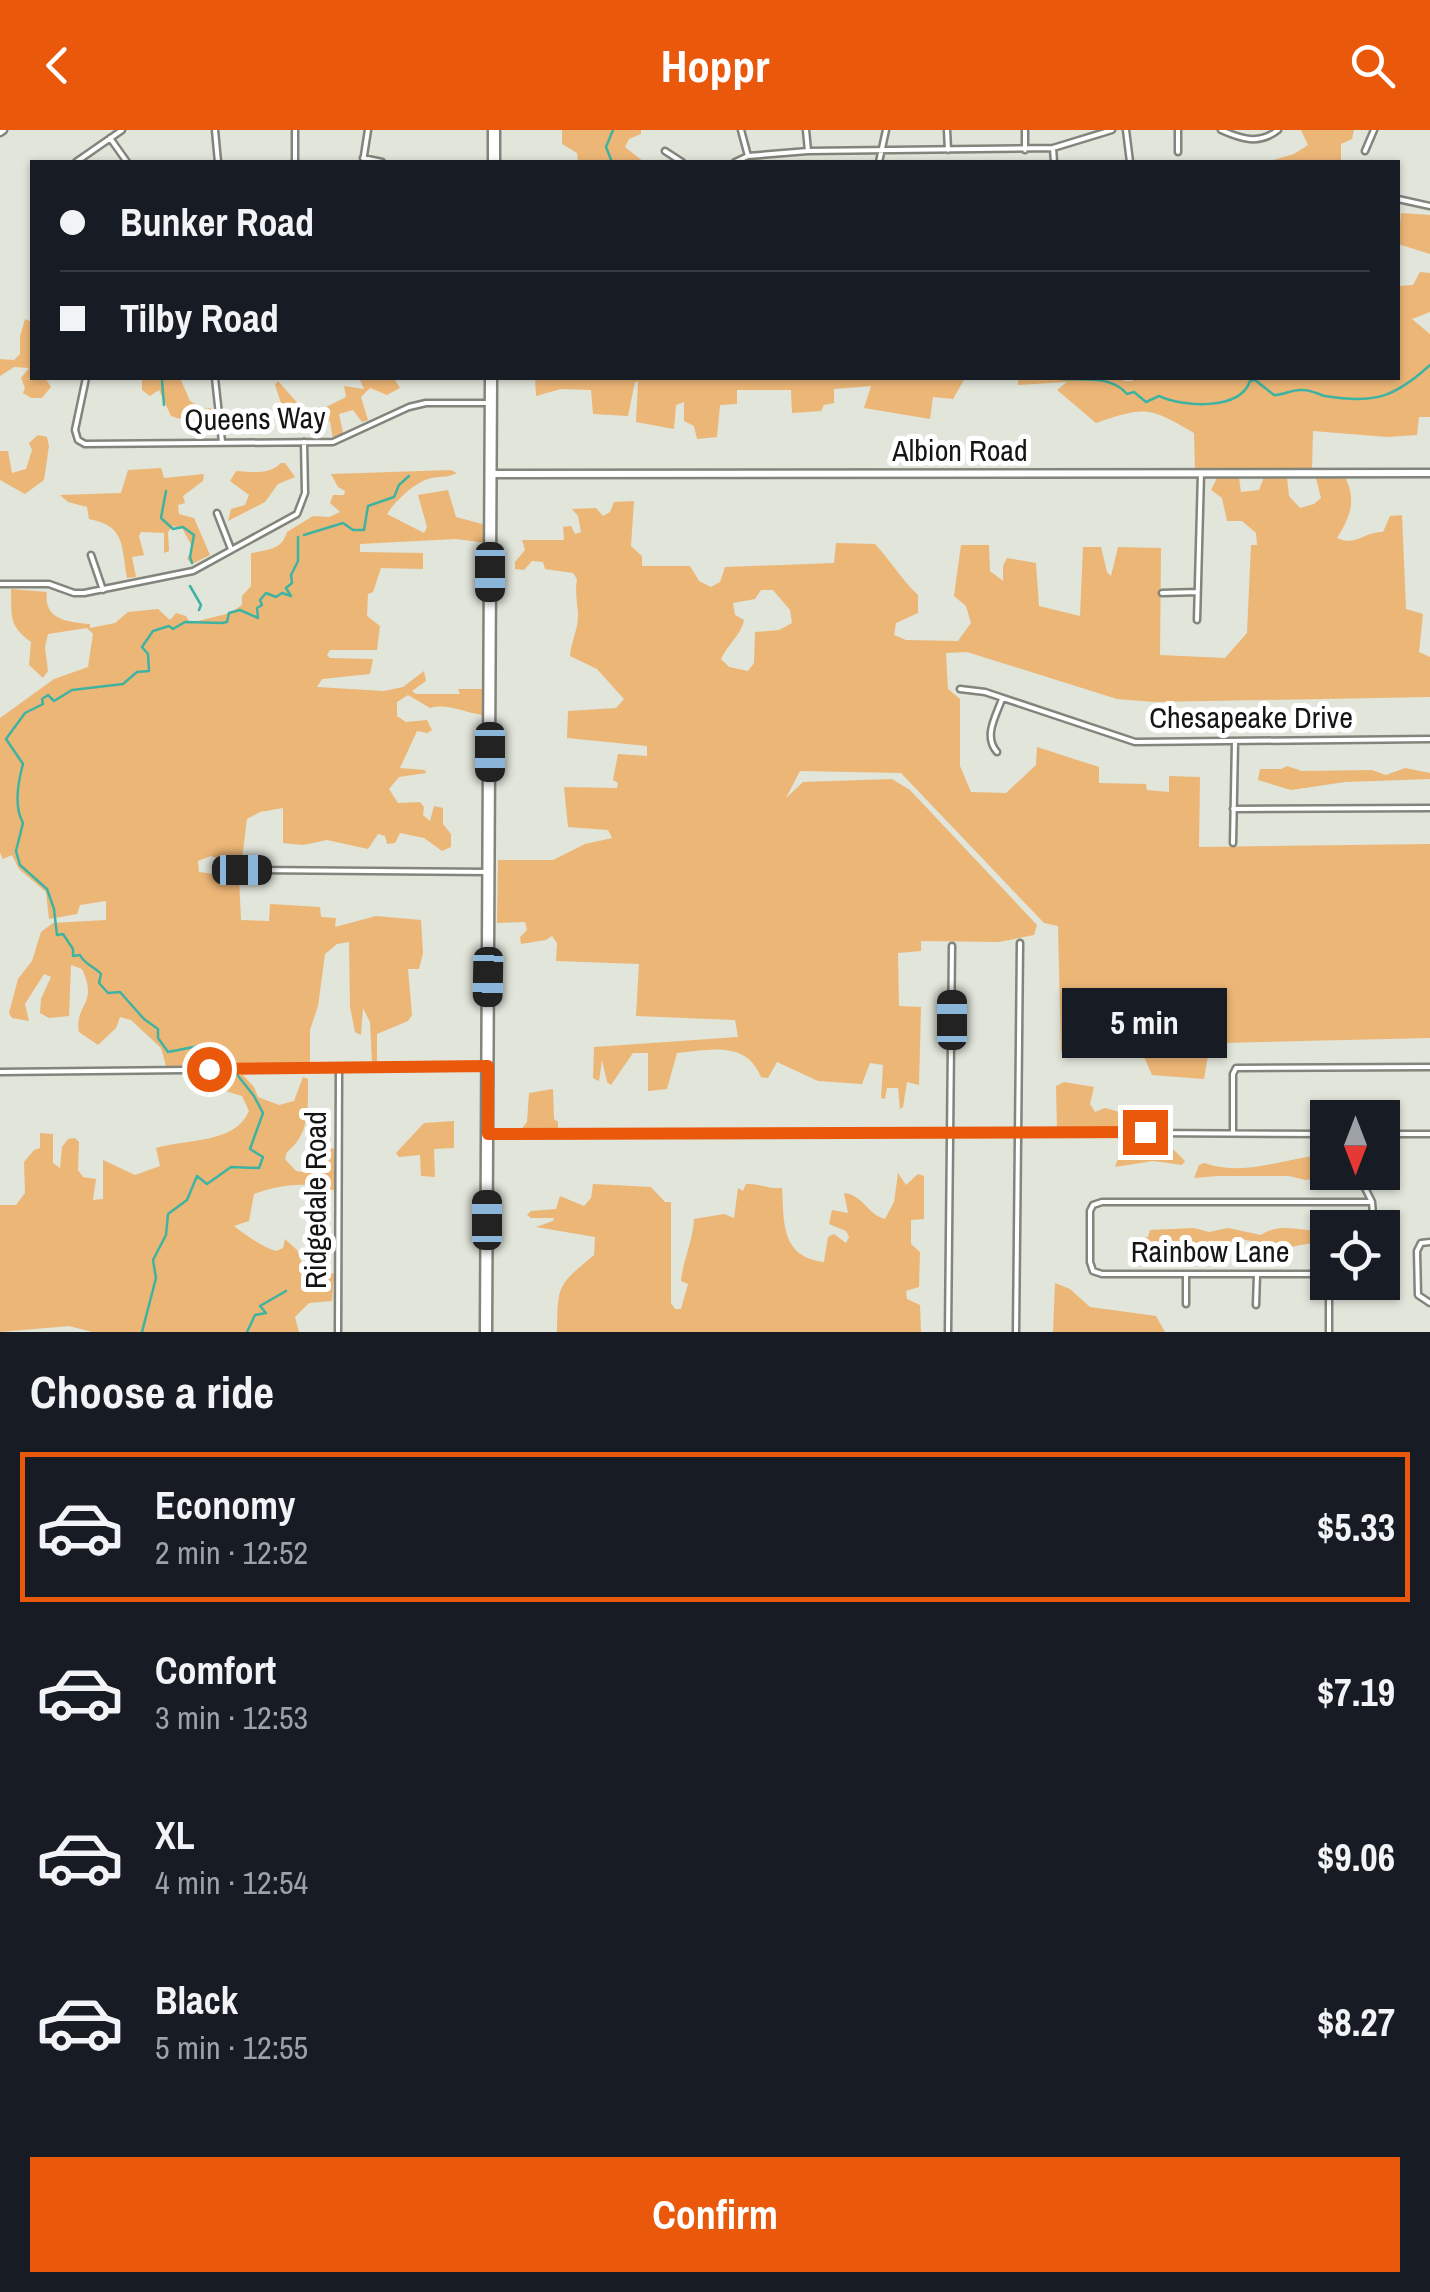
<!DOCTYPE html>
<meta charset="utf-8">
<style>
body{margin:0;font-family:"Archivo Narrow",sans-serif;background:#20242c;color:#f1f3f6;height:100vh;display:flex;flex-direction:column;font-size:38px;white-space:nowrap}
*{box-sizing:border-box;margin:0}
p{font-size:32px;color:#9ea1a6}
.icon{flex:none;width:55px;height:55px;fill:none;stroke:currentColor;stroke-width:2;stroke-linecap:round;stroke-linejoin:round}
.map{position:relative;height:1202px;overflow:hidden}
.side{display:flex;flex-direction:column;background:#171b24;flex:1}
.side>*{flex:none}
.hud{position:absolute;left:30px;top:30px;width:1370px;height:220px;border-radius:0px;box-shadow:0 2px 8px #0004;display:grid;align-content:center;height:220px;padding:0 30px;background:#171b24}
.needle{width:65px;rotate:180deg}
.tools{position:absolute;left:1310px;top:970px;display:grid;gap:20px}
.tools a{display:grid;place-items:center;width:90px;height:90px;border-radius:0px;background:#171b24;box-shadow:0 2px 8px #0004;font-size:50px}
.end{position:absolute;width:45px;height:45px;margin:-22px;border:12px solid #ea580c;background:#fff;box-shadow:0 0 0 5px #fff}
.from{border-radius:50%}
.bubble{position:absolute;height:70px;border-radius:0px;background:#171b24;box-shadow:0 2px 8px #0004;font-size:32px;font-weight:700;line-height:70px;text-align:center}
.car{position:absolute;width:30px;height:60px;margin:-30px -15px;border-radius:12px;box-shadow:0 0 8px 2px #0007;background:linear-gradient(#222 24%,#8ab4d8 0 40%,#222 0 76%,#8ab4d8 0 86%,#222 0)}
.hud b{display:flex;align-items:center;gap:35px;height:95px;font-size:38px}
.hud b+b{border-top:2px solid #363941}
.hud i{width:25px;height:25px;background:#f1f3f6}
ul{padding:0;list-style:none}
li{display:flex;align-items:center;gap:30px;height:150px;margin:0 20px 15px;padding:0 10px;border:5px solid transparent;border-radius:0px}
li div{flex:1}
li b{display:block;font-size:38px}
li em{font-style:normal;font-weight:700}
li.selected{border-color:#ea580c}
li>.icon{width:90px;height:90px;stroke-width:1.5}
h2{padding:0 30px;font-size:45px;line-height:120px}
.action{display:flex;gap:20px;margin-top:auto;padding:20px 30px}
.action a{flex:1;height:115px;border-radius:0px;background:#ea580c;color:#fff;font-size:40px;font-weight:700;line-height:115px;text-align:center}
header{display:flex;justify-content:space-between;align-items:center;height:130px;padding:0 30px;background:#ea580c;color:#fff;font-size:45px;font-weight:700}
.map>svg:first-child{display:block}
.green{fill:#ecb677;fill-rule:evenodd}
.lines{fill:none;stroke-linecap:round;stroke-linejoin:round}
.stream{stroke:#3fb3a2;stroke-width:2.5}
.minor-casing{stroke:#81857b;stroke-width:9}
.tertiary-casing{stroke:#81857b;stroke-width:11}
.primary-casing{stroke:#81857b;stroke-width:15}
.minor{stroke:#fff;stroke-width:4}
.tertiary{stroke:#fff;stroke-width:6}
.primary{stroke:#fff;stroke-width:10}
.route{stroke:#ea580c;stroke-width:12}
.labels{text-anchor:middle;stroke-width:10;stroke-linejoin:round;paint-order:stroke}
.street-label{font-size:30px;fill:#151613;stroke:#fff}
</style>
<header><svg class="icon" aria-label="back" viewBox="0 0 24 24"><path d="M15 5l-7 7 7 7"/></svg>Hoppr<svg class="icon" aria-label="search" viewBox="0 0 24 24"><circle cx="10" cy="10" r="6"/><path d="M15 15l6 6"/></svg></header>
<div class="map">
<svg width="1430" height="1202" viewBox="0 0 1430 1202">
<rect width="100%" height="100%" fill="#e1e5da"/>
<path class="green" d="M 562,0 L 641,0 L 641,4 L 629,9 L 625,17 L 644,32 L 578,32 L 577,23 L 562,14 Z
M 1301,0 L 1354,0 L 1352,9 L 1341,14 L 1341,30 L 1345,32 L 1267,32 L 1294,24 L 1308,15 Z
M 1401,83 L 1430,85 L 1430,124 L 1398,114 Z
M 1420,142 L 1430,143 L 1430,182 L 1412,189 L 1430,204 L 1430,287 L 1419,287 L 1417,305 L 1387,307 L 1313,301 L 1312,339 L 1195,340 L 1194,303 C 1149,277 1146,276 1096,293 L 1057,260 L 1067,252 L 1018,255 L 1018,248 L 1123,248 L 1124,251 L 1133,251 L 1133,248 L 1398,248 L 1398,156 L 1413,155 Z
M 25,189 L 32,192 L 32,248 L 45,248 L 51,257 L 42,268 L 31,268 L 23,263 L 25,258 L 21,248 L 29,238 L 14,237 L 0,246 L 0,229 L 14,230 L 20,224 L 20,206 Z
M 142,248 L 180,248 L 190,271 L 204,279 L 211,278 L 212,286 C 198,294 185,291 171,286 L 159,260 L 150,266 L 142,260 Z
M 359,248 L 394,248 L 400,258 L 387,265 L 370,258 L 361,267 L 368,290 L 362,292 L 353,280 L 339,284 L 344,307 L 333,310 L 330,291 L 304,285 L 281,273 L 275,255 L 278,251 L 301,277 L 322,279 L 346,267 L 344,256 L 364,259 Z
M 535,248 L 909,250 L 965,248 L 953,269 L 933,267 L 930,289 L 864,278 L 871,256 L 834,259 L 834,273 L 824,275 L 821,281 L 792,283 L 791,260 L 737,260 L 737,274 L 720,275 L 717,307 L 697,309 L 694,296 L 684,291 L 684,272 L 676,275 L 674,299 L 636,292 L 638,252 L 635,252 L 628,286 L 593,284 L 591,260 L 561,259 L 536,266 Z
M 38,305 L 47,307 L 49,316 L 44,350 L 25,364 L 0,350 L 0,321 L 8,321 L 12,343 L 26,339 L 32,320 L 29,313 Z
M 281,333 L 285,333 L 295,347 L 278,354 L 265,372 L 228,391 L 231,379 L 245,375 L 249,365 L 230,351 L 236,341 C 251,342 270,345 281,333 Z
M 161,338 L 164,348 L 204,344 L 203,351 L 183,366 L 185,373 L 178,375 L 179,384 L 194,388 L 210,425 L 192,434 L 187,429 L 193,418 L 182,398 L 173,396 L 168,402 L 169,421 L 164,423 L 164,403 L 141,402 L 139,406 L 144,425 L 132,427 L 136,447 L 127,448 C 121,416 126,396 89,389 L 87,377 L 68,372 L 60,365 L 121,363 L 128,340 Z
M 451,340 L 457,343 C 447,348 442,346 432,348 C 416,351 396,370 387,384 L 424,403 L 427,397 L 418,365 L 448,360 L 456,387 L 486,395 L 487,413 L 456,409 L 360,414 L 360,422 L 423,423 L 423,439 L 381,438 L 373,462 L 368,464 L 367,486 L 380,496 L 377,520 L 330,520 L 327,525 L 330,528 L 373,529 L 370,544 L 322,549 L 317,557 L 384,561 L 403,557 L 424,541 L 426,551 L 412,561 L 416,564 L 460,564 L 458,559 L 484,559 L 483,585 C 464,583 448,573 430,578 L 408,565 L 397,572 L 397,586 L 406,592 L 427,590 L 432,600 L 427,603 L 417,601 L 400,638 L 425,640 L 426,643 L 399,647 L 389,659 L 398,673 L 420,672 L 424,677 L 423,685 L 430,691 L 434,676 L 443,678 L 443,694 L 451,704 L 451,717 L 442,721 L 424,708 L 400,703 L 395,713 L 387,714 L 385,706 L 378,704 L 368,719 L 327,710 L 303,715 L 283,713 L 283,678 L 260,682 L 247,689 L 241,737 L 211,726 L 198,731 L 199,742 L 239,747 L 241,790 L 269,791 L 270,774 L 320,777 L 321,787 L 336,788 L 335,797 L 376,786 L 421,790 L 423,823 L 419,839 L 408,839 L 412,885 L 408,891 L 377,904 L 377,934 L 372,933 L 370,892 L 363,878 L 361,905 L 355,902 L 350,877 L 349,812 L 337,814 L 325,824 L 318,876 L 310,900 L 310,934 L 166,936 L 161,918 L 131,890 L 120,887 L 116,898 L 98,915 L 79,902 C 74,874 99,875 82,839 L 71,835 L 69,886 L 49,888 L 40,883 L 41,869 L 51,847 L 44,844 L 25,874 L 29,891 L 12,888 L 9,883 L 18,849 L 32,831 L 41,802 L 53,793 L 106,790 L 106,771 L 80,775 L 77,784 L 49,789 L 46,762 L 19,739 L 12,725 L 3,729 L 0,723 L 0,588 L 54,549 L 88,537 L 93,504 L 87,498 L 48,504 L 45,517 L 48,541 L 43,548 L 29,535 L 31,512 C 8,495 12,487 11,459 L 47,462 C 43,489 67,492 90,494 L 90,498 L 115,493 L 128,482 L 158,479 L 170,490 L 176,483 L 186,486 L 190,493 L 230,483 L 242,475 L 242,466 L 251,456 L 251,423 C 267,420 282,420 287,402 L 313,386 L 329,387 L 340,382 L 330,373 L 333,365 L 344,365 L 345,361 L 338,357 L 331,344 Z
M 1264,347 L 1287,347 L 1289,366 L 1300,378 L 1314,374 L 1321,368 L 1316,348 L 1345,347 C 1357,371 1350,387 1337,408 C 1356,417 1365,401 1383,402 L 1390,386 L 1402,385 L 1406,479 L 1423,484 L 1419,522 L 1430,527 L 1430,567 L 1155,572 L 1117,569 L 967,522 L 946,523 L 948,559 L 960,569 L 960,636 L 971,662 L 1006,663 L 1036,635 L 1037,617 L 1099,637 L 1099,653 L 1146,654 L 1147,660 L 1169,662 L 1169,646 L 1200,647 L 1199,717 L 1430,714 L 1430,908 L 1223,913 L 1209,920 L 1204,949 L 1152,945 L 1145,929 L 1108,910 L 1061,922 L 1058,796 L 1044,793 L 901,643 L 800,641 L 786,668 L 803,652 L 892,649 L 910,660 L 1037,795 L 1034,805 L 999,812 L 921,811 L 921,821 L 898,823 L 899,876 L 921,877 L 919,955 L 907,952 L 903,977 L 900,979 L 898,958 L 887,958 L 885,969 L 881,968 L 883,935 L 870,933 L 862,954 L 818,951 L 777,932 L 768,948 L 761,947 C 746,910 710,920 677,923 L 667,959 L 648,961 L 648,923 L 633,923 L 611,955 L 607,952 L 602,930 L 599,951 L 593,948 L 594,917 L 738,907 L 735,890 L 636,886 L 639,834 L 556,831 L 557,813 L 552,806 L 546,810 L 521,814 L 520,807 L 527,800 L 525,792 L 497,793 L 498,730 L 553,730 L 585,714 L 612,708 L 608,700 L 568,697 L 564,657 L 617,658 L 618,653 L 613,650 L 618,624 L 647,626 L 647,616 L 567,608 L 568,581 L 616,578 L 624,569 L 597,539 L 570,526 C 571,512 579,497 578,483 C 577,471 575,462 577,449 L 573,443 L 545,439 L 543,432 L 532,431 L 524,440 L 515,439 L 515,432 L 525,420 L 522,410 L 564,410 L 563,397 L 571,396 L 575,404 L 581,402 L 578,386 L 572,379 L 596,378 L 603,386 L 610,382 L 614,372 L 634,371 L 631,416 L 642,426 L 642,436 L 690,436 L 699,451 L 711,457 L 720,452 L 725,437 L 834,433 L 836,413 L 875,414 C 891,431 901,449 918,465 L 918,483 L 896,493 L 894,505 L 906,510 L 958,511 L 971,493 L 966,476 L 954,466 L 961,415 L 989,415 L 990,441 L 1003,451 L 1003,436 L 1007,428 L 1036,433 L 1039,476 L 1080,486 L 1083,417 L 1101,417 L 1107,442 L 1111,446 L 1118,417 L 1161,418 L 1160,525 L 1225,528 L 1247,503 L 1251,415 L 1257,415 L 1256,403 L 1242,391 L 1227,391 L 1222,368 L 1211,360 L 1217,348 L 1239,348 L 1241,362 L 1259,360 ZM 761,460 L 773,460 L 790,480 L 792,493 L 779,500 L 755,502 L 754,533 L 748,541 L 729,537 L 721,529 C 727,515 742,504 744,490 L 735,485 L 733,473 L 755,469 Z
M 1287,636 L 1302,641 L 1372,640 L 1386,645 L 1405,638 L 1430,643 L 1430,649 L 1345,652 L 1291,660 L 1258,650 L 1260,639 L 1281,639 Z
M 205,944 L 243,945 L 254,957 L 258,967 L 279,975 L 294,971 L 303,947 L 308,949 C 308,978 310,1004 287,1022 L 285,1029 L 296,1041 L 310,1043 L 312,1024 L 334,1018 L 336,1061 C 308,1051 282,1054 254,1064 L 249,1091 L 234,1096 C 245,1105 263,1117 276,1121 L 283,1118 L 285,1109 L 297,1120 L 302,1134 L 334,1144 L 332,1171 L 309,1173 L 295,1187 L 299,1202 L 92,1202 L 69,1196 L 0,1202 L 0,1075 L 16,1075 L 25,1063 L 24,1032 L 34,1020 L 40,1018 L 40,1003 L 53,1004 L 53,1033 L 60,1038 L 62,1017 L 68,1009 L 75,1008 L 79,1012 L 78,1040 L 83,1047 L 96,1049 L 93,1070 L 103,1069 L 103,1030 L 135,1045 L 160,1036 L 156,1018 C 186,1009 235,1014 249,981 L 242,966 L 198,953 Z
M 1064,952 L 1094,957 L 1090,974 L 1095,982 L 1105,978 C 1121,982 1130,984 1137,1000 L 1057,1000 L 1056,956 Z
M 553,959 L 554,989 L 558,992 L 558,1000 L 520,1001 L 527,992 L 529,963 Z
M 454,991 L 454,1018 L 434,1019 L 435,1047 L 421,1046 L 420,1025 L 399,1027 L 396,1023 L 424,993 Z
M 1158,1010 L 1170,1016 L 1185,1031 L 1182,1035 L 1153,1031 L 1115,1037 L 1123,1015 Z
M 1314,1026 L 1322,1028 L 1327,1036 L 1323,1048 L 1305,1050 L 1289,1046 L 1218,1046 L 1194,1048 L 1199,1035 L 1204,1033 C 1244,1046 1276,1031 1314,1026 Z
M 898,1043 L 906,1055 L 918,1044 L 924,1046 L 924,1089 L 911,1090 L 911,1114 L 920,1122 L 919,1157 L 906,1161 L 907,1169 L 920,1175 L 921,1202 L 557,1202 C 558,1154 557,1156 594,1125 L 595,1107 L 536,1097 L 553,1091 L 554,1088 L 531,1088 L 527,1085 L 531,1081 L 556,1079 L 560,1066 L 584,1076 L 591,1068 L 593,1054 L 651,1057 L 665,1072 L 671,1072 L 671,1173 L 675,1179 L 681,1179 L 688,1154 L 681,1151 C 683,1130 693,1111 694,1089 L 724,1084 L 734,1088 L 738,1058 L 743,1061 L 746,1054 C 759,1053 768,1059 782,1058 C 784,1093 781,1127 824,1132 L 828,1107 L 834,1104 L 846,1113 L 849,1107 L 846,1101 L 829,1094 L 832,1080 L 848,1083 L 844,1063 C 863,1065 868,1085 885,1089 L 894,1072 Z
M 1194,1098 L 1209,1102 L 1228,1098 L 1261,1105 C 1278,1093 1299,1100 1318,1101 L 1321,1105 L 1317,1112 L 1285,1118 L 1241,1109 L 1227,1119 L 1215,1113 L 1133,1113 L 1131,1108 L 1148,1107 L 1150,1100 Z
M 1055,1153 L 1070,1159 L 1090,1177 L 1156,1186 L 1165,1202 L 1053,1202 Z"/>
<g class="lines">
<path class="stream" d="M 612,32 L 606,17 L 613,0
M 1054,248 C 1079,252 1109,243 1127,264 L 1134,262 L 1146,272 L 1159,266 C 1182,277 1240,281 1250,251 L 1255,250 L 1274,265 C 1285,265 1291,259 1303,260 C 1311,260 1318,264 1325,266 C 1374,274 1394,268 1430,235
M 162,251 L 164,275
M 166,361 L 161,388 L 173,399 L 183,397 L 194,405 L 190,427 L 192,433
M 304,405 L 343,393 L 353,400 L 364,400 L 368,376 L 394,367 L 399,355 L 409,346
M 190,456 L 201,475 L 199,480
M 229,936 L 220,919 L 209,914 L 168,922 L 158,908 L 158,899 L 144,889 L 120,862 L 108,863 L 99,853 L 101,844 C 95,837 84,834 80,825 L 73,826 L 73,819 L 63,804 L 57,805 L 54,779 L 47,759 L 20,735 L 16,721 L 23,693 C 14,677 18,652 23,634 L 6,609 L 25,583 L 43,574 L 42,569 L 48,565 L 54,571 L 72,560 L 123,554 L 137,542 L 149,541 L 148,524 L 142,517 L 153,501 L 169,496 L 173,499 L 185,492 L 222,493 L 227,492 L 229,483 L 240,480 L 258,488 L 257,478 L 262,475 L 260,470 L 266,463 L 276,467 L 282,463 L 291,466 L 286,458 L 292,453 L 291,445 L 298,431 L 298,407
M 142,1202 L 156,1148 L 153,1130 L 166,1105 L 168,1084 L 187,1070 L 197,1046 L 207,1054 L 231,1037 L 259,1038 L 263,1027 L 250,1019 L 263,983 L 254,966 L 235,942
M 247,1202 L 255,1185 L 266,1183 L 260,1176 L 286,1161"/>
<g class="minor-casing">
<path id="minor" d="M 215,0 L 218,32
M 295,0 L 295,32
M 741,0 L 748,26
M 806,0 L 808,21
M 947,0 L 948,20
M 1025,0 L 1025,20
M 1126,0 L 1130,32
M 1178,0 L 1178,22
M 1221,0 C 1241,9 1259,15 1278,0
M 110,8 L 127,32
M 1053,18 L 1054,32
M 665,21 L 682,32
M 1365,21 L 1374,0
M 363,28 L 382,32
M 76,32 L 122,0
M 363,32 L 368,0
M 735,32 L 748,26 L 808,21 L 1053,18 L 1112,0
M 879,32 L 886,0
M 1398,69 L 1430,76
M 86,248 L 75,300 L 78,310 L 85,314 L 333,312 L 409,277 L 426,273 L 491,273
M 215,248 L 222,312
M 217,383 L 231,419
M 91,425 L 103,460
M 0,454 L 49,454 L 74,463 L 84,463 L 193,441 L 297,384 L 305,363 L 304,312
M 1162,463 L 1197,462
M 1197,490 L 1201,343
M 960,559 L 985,562 L 1135,612 L 1430,609
M 997,622 C 983,606 996,586 1002,569
M 1233,679 L 1430,678
M 1233,713 L 1235,612
M 243,740 L 488,742
M 0,942 L 483,937
M 1233,1003 L 1233,944 L 1236,938 L 1430,937
M 487,1004 L 952,1002 L 1328,1004
M 1382,1004 L 1430,1004
M 1357,1042 L 1372,1072 L 1374,1098
M 1430,1112 L 1421,1113 L 1417,1121 L 1418,1165 L 1430,1173
M 1328,1144 L 1102,1144 L 1093,1141 L 1090,1132 L 1090,1081 L 1093,1075 L 1102,1072 L 1372,1072
M 1186,1174 L 1186,1144
M 1256,1175 L 1257,1144
M 338,1202 L 339,938
M 948,1202 L 952,816
M 1016,1202 L 1020,813
M 1329,1202 L 1329,1152"/>
</g>
<g class="tertiary-casing">
<path id="tertiary" d="M 0,2 L 3,0
M 491,344 L 1430,343"/>
</g>
<g class="primary-casing">
<path id="primary" d="M 494,32 L 494,0
M 486,1202 L 491,248"/>
</g>
<use href="#minor" class="minor"/>
<use href="#tertiary" class="tertiary"/>
<use href="#primary" class="primary"/>
</g>
<g class="lines">
<path class="route" d="M 209,939 L 488,936 L 488,1004 L 1145,1002"/>
</g>
<g class="labels">
<g class="street-label">
<text transform="translate(255 289) rotate(-1)" y="10">Queens Way</text>
<text x="960" y="331">Albion Road</text>
<text x="1251" y="598">Chesapeake Drive</text>
<text transform="translate(316 1070) rotate(-90)" y="10">Ridgedale Road</text>
<text x="1210" y="1132">Rainbow Lane</text>
</g>
</g>
</svg>
<div class="tools">
<a><svg class="needle" viewBox="-14 -14 28 28"><path d="M0-13l5 13h-10z" fill="#e53935"/><path d="M0 13l5-13h-10z" fill="#9ea1a6"/></svg></a>
<a><svg class="icon" aria-label="locate" viewBox="0 0 24 24"><circle cx="12" cy="12" r="6"/><path d="M12 2v4M12 18v4M2 12h4M18 12h4"/></svg></a>
</div>
<i class="end from" style="left:209px;top:939px"></i>
<i class="end" style="left:1145px;top:1002px"></i>
<div class="bubble" style="left:1062px;top:858px;width:165px">5 min</div>
<i class="car" style="left:490px;top:442px;rotate:180deg"></i>
<i class="car" style="left:490px;top:622px;rotate:180deg"></i>
<i class="car" style="left:242px;top:740px;rotate:90deg"></i>
<i class="car" style="left:488px;top:847px;rotate:181deg"></i>
<i class="car" style="left:952px;top:890px;rotate:0deg"></i>
<i class="car" style="left:487px;top:1090px;rotate:0deg"></i>
<div class="hud">
<b><i class="from"></i>Bunker Road</b>
<b><i></i>Tilby Road</b>
</div>
</div>
<section class="side">
<h2>Choose a ride</h2>
<ul>
<li class="selected"><svg class="icon" aria-label="car" viewBox="0 0 24 24"><path d="M5 17H2v-5l4-1 3-4h7l3 4 3 1v5h-3M9 17h6M6 11h13"/><circle cx="7" cy="17" r="2"/><circle cx="17" cy="17" r="2"/></svg><div><b>Economy</b><p>2 min · 12:52</p></div><em>$5.33</em></li>
<li><svg class="icon" aria-label="car" viewBox="0 0 24 24"><path d="M5 17H2v-5l4-1 3-4h7l3 4 3 1v5h-3M9 17h6M6 11h13"/><circle cx="7" cy="17" r="2"/><circle cx="17" cy="17" r="2"/></svg><div><b>Comfort</b><p>3 min · 12:53</p></div><em>$7.19</em></li>
<li><svg class="icon" aria-label="car" viewBox="0 0 24 24"><path d="M5 17H2v-5l4-1 3-4h7l3 4 3 1v5h-3M9 17h6M6 11h13"/><circle cx="7" cy="17" r="2"/><circle cx="17" cy="17" r="2"/></svg><div><b>XL</b><p>4 min · 12:54</p></div><em>$9.06</em></li>
<li><svg class="icon" aria-label="car" viewBox="0 0 24 24"><path d="M5 17H2v-5l4-1 3-4h7l3 4 3 1v5h-3M9 17h6M6 11h13"/><circle cx="7" cy="17" r="2"/><circle cx="17" cy="17" r="2"/></svg><div><b>Black</b><p>5 min · 12:55</p></div><em>$8.27</em></li>
</ul>
<div class="action"><a>Confirm</a></div>
</section>
